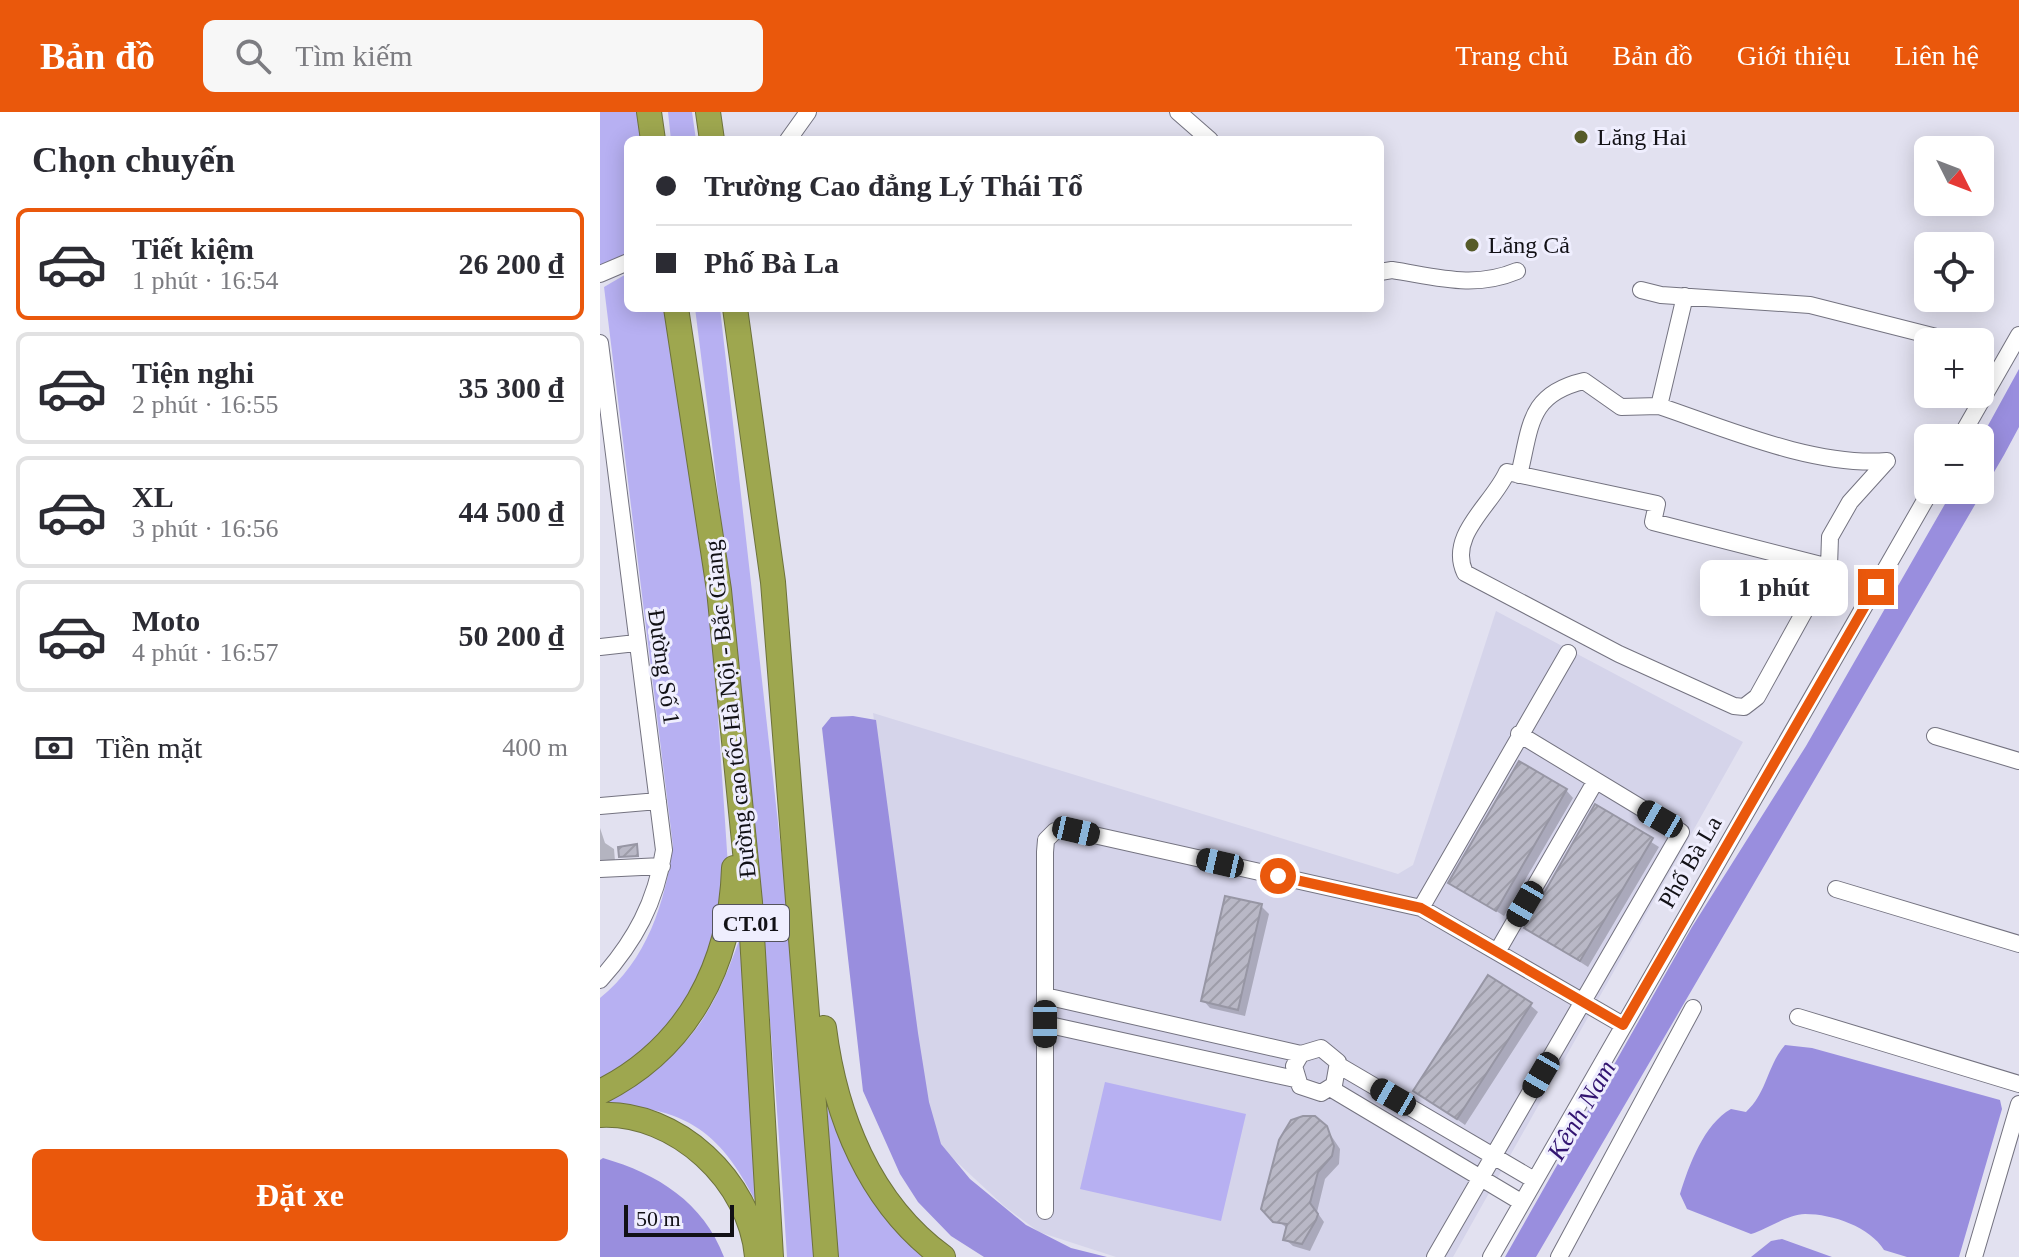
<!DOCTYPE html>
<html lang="vi">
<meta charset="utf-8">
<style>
body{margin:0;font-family:"Times New Roman",serif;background:#f7f7f7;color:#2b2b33;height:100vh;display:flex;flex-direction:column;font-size:30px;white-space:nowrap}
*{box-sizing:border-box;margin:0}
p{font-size:26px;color:#7c7c81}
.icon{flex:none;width:44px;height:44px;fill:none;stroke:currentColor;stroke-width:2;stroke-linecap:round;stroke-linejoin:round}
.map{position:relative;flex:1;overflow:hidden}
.side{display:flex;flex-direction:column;background:#fff;width:600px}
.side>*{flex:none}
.hud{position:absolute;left:24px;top:24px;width:760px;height:176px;border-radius:12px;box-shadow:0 4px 20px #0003;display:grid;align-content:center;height:176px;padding:0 32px;background:#fff}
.needle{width:52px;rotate:132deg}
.buttons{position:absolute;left:1314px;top:24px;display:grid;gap:16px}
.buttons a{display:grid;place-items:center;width:80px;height:80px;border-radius:12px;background:#fff;box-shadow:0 4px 20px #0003;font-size:40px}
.scale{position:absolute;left:24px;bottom:20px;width:110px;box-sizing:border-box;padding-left:8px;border:4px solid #121116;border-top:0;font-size:22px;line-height:28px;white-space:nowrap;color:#121116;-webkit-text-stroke:6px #efeefe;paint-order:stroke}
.end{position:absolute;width:36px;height:36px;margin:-18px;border:10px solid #ea580c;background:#fff;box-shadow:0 0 0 4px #fff}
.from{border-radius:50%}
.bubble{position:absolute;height:56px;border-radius:12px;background:#fff;box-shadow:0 4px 20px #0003;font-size:26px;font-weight:800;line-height:56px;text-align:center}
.car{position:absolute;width:24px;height:48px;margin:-24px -12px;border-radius:10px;box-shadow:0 0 6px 2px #0007;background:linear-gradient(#222 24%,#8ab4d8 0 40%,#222 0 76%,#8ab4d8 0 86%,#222 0)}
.hud b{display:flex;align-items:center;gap:28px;height:76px;font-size:30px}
.hud b+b{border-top:2px solid #e1e1e2}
.hud i{width:20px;height:20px;background:#2b2b33}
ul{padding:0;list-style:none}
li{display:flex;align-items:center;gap:24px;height:112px;margin:0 16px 12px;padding:0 16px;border:4px solid #e1e1e2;border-radius:12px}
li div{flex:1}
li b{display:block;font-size:30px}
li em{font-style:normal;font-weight:800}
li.current{border-color:#ea580c}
li>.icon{width:72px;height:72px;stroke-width:1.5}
h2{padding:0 32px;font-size:36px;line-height:96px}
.pay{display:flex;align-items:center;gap:20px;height:88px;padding:0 32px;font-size:30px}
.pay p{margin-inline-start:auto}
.primary-button{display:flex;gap:16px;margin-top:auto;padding:16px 32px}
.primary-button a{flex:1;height:92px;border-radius:12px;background:#ea580c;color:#fff;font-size:32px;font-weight:800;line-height:92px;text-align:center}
header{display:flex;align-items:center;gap:48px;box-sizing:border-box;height:112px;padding:0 40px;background:#ea580c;color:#fff}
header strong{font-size:38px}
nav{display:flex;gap:44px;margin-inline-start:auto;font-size:28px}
.search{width:560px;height:72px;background:#f7f7f7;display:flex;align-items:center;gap:20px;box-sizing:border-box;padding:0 28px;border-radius:12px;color:#7c7c81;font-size:30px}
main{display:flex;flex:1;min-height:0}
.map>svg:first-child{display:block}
.built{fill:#d5d4ea}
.green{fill:#b7b0f2}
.water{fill:#998ede}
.shadow{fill:#0003}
.building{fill:url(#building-hatch);stroke:#9796a4;stroke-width:2}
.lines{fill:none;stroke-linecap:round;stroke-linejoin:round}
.minor-casing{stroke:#747380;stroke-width:18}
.highway-casing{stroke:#6d723b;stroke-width:26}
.minor{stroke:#fff;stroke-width:16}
.highway{stroke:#9ea74f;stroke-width:24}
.route{stroke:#ea580c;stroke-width:10}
.poi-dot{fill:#565b29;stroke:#efeefe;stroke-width:3}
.labels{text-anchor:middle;stroke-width:6;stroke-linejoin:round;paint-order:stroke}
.shield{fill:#efeefe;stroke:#54535c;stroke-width:2}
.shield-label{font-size:22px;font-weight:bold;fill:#121116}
.poi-label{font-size:24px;fill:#121116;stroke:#efeefe;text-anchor:start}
.street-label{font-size:24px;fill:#121116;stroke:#efeefe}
.water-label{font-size:26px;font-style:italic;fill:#321471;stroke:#efeefe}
</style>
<header>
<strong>Bản đồ</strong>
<div class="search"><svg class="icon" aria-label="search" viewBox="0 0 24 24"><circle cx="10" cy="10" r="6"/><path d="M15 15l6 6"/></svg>Tìm kiếm</div>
<nav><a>Trang chủ</a><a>Bản đồ</a><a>Giới thiệu</a><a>Liên hệ</a></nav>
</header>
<main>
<section class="side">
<h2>Chọn chuyến</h2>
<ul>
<li class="current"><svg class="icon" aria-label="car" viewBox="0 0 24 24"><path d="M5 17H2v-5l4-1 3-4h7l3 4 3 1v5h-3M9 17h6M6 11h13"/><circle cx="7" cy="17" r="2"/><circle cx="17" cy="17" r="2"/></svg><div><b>Tiết kiệm</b><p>1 phút · 16:54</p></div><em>26 200 ₫</em></li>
<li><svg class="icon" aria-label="car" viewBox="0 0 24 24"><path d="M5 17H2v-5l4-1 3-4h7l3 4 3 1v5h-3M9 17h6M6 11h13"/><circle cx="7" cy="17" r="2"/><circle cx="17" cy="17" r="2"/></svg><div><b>Tiện nghi</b><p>2 phút · 16:55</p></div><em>35 300 ₫</em></li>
<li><svg class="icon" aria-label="car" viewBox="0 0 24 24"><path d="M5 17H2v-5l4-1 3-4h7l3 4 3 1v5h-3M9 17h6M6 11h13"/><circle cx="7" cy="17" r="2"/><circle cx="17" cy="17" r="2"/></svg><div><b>XL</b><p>3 phút · 16:56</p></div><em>44 500 ₫</em></li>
<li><svg class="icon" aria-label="car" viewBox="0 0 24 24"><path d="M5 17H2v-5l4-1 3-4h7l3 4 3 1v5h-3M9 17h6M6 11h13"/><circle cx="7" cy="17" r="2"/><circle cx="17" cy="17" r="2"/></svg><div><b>Moto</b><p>4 phút · 16:57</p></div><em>50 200 ₫</em></li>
</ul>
<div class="pay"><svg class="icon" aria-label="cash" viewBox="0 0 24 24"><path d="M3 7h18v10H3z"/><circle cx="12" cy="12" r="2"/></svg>Tiền mặt<p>400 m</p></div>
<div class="primary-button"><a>Đặt xe</a></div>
</section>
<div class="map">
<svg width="1419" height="1145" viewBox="0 0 1419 1145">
<defs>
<pattern id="building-hatch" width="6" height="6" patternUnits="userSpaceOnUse" patternTransform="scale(2)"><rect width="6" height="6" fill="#b9b8c6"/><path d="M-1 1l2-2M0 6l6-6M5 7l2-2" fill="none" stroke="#9e9da9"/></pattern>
</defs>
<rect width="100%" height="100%" fill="#e2e1f0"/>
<path class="built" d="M 896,499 L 1143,630 L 853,1145 L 516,1145 L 439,1120 L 404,1094 L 345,1039 L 335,1025 L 321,964 L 273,601 L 798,762 L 813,753 Z"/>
<path class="green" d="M 0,0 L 37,0 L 41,28 L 28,28 L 28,146 L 0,157 Z
M 68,0 L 92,0 L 96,28 L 71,28 Z
M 28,161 L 28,196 L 67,196 L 108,454 L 128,754 L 105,862 L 65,924 L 0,972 L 0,886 C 47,848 65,791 73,734 L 4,175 Z
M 95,196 L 120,196 L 190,817 L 214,1145 L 187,1145 C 167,828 136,511 95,196 Z
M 150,797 L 177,1133 C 135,1044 110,991 0,994 L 0,989 C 99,941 116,896 150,797 Z
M 505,970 L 646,1002 L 621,1109 L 480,1077 Z
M 227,995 L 252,1049 L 332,1145 L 237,1145 Z"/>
<path class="water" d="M 1419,257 L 1419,315 L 1404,343 L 936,1145 L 905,1145 L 1092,815 L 1206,634 L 1353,378 L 1380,378 L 1380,328 Z
M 253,604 L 276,608 L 318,921 L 329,990 L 341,1032 L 370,1067 L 426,1113 L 471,1136 L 507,1145 L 384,1145 L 351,1124 L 318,1090 L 300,1062 L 263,979 L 222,616 L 231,605 Z
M 1185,933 L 1212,936 L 1400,988 L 1402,997 L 1359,1145 L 1307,1145 L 1284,1138 C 1270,1115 1233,1102 1205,1102 C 1188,1102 1168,1117 1151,1122 L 1087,1097 L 1080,1082 C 1089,1053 1104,1012 1131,997 L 1146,1000 C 1167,981 1167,954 1185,933 Z
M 3,1046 C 58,1062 103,1090 124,1145 L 0,1145 L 0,1048 Z
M 1182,1127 L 1232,1145 L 1151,1145 L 1171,1129 Z"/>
<path class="shadow" d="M 966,678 L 973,686 L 904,804 L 851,770 Z
M 996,695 L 1059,735 L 988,855 L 926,815 Z
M 0,716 L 5,731 L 14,737 L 15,749 L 0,751 Z
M 661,794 L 669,802 L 645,904 L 610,896 L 603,888 Z
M 930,893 L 938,900 L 865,1013 L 816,978 Z
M 728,1019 L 740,1037 L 739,1052 L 725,1067 L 717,1100 L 724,1110 L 710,1139 L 693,1134 L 685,1127 L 688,1117 L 663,1097 Z"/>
<path class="building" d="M 919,649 L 967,677 L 896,799 L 848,771 Z
M 995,692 L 1053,726 L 980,849 L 924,816 Z
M 37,732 L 38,744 L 19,745 L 18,735 Z
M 625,784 L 662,792 L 638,898 L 601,889 Z
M 888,863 L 932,891 L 857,1007 L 813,979 Z
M 703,1004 L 715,1004 L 727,1014 L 734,1034 L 732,1044 L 718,1060 L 710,1091 L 718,1102 L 716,1108 L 702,1132 L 683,1128 L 687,1112 L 673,1110 L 661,1097 L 679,1028 L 691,1008 Z"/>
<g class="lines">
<g class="minor-casing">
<path id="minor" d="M 578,0 L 610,28
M 188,28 L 208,0
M 780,160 L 792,158 C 837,165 874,177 917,159
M 0,162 L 28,150
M 1041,178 L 1061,183 L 1210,193 L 1356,230
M 1085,184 L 1059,294 C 1127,317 1215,355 1287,349
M 0,231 L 64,738 C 56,790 35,829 0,868
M 1360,326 L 1419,223
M 919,363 C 931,314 928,282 984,269 L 1021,295 L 1059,294
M 1229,455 L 1053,410 L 1057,392 L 907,360 C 893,392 847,423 865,461 L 1019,542 L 1134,594 L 1144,595 L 1157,585 L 1229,455 L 1230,425 L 1250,390 L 1287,349
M 0,535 L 36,531
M 1335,624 L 1419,649
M 0,694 L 58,689
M 0,757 L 62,754
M 1236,777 L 1419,832
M 821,796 L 968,541
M 897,840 L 995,670
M 445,884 L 701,942 L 721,936 L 738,950 L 734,973 L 721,981 L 700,974 L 694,954 L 701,942
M 1198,905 L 1419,972
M 445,912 L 695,967
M 738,953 L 934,1068
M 730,976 L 921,1090
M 445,1099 L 445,740 L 446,728 L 455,719 L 476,719 L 821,796 L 1023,913
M 835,1145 L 1081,720 L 919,622
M 891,1145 L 1331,378
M 959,1145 L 1093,896
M 1374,1145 L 1419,992"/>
</g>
<g class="highway-casing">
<path id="highway" d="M 49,0 L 53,28
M 108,0 L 112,28
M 76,196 L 119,478 L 150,790 L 171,1145
M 135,196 L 173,470 L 226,1145
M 224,916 C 235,1003 269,1091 343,1145
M 0,980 C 88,936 131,853 134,756
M 0,1003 C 76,999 151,1069 157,1145"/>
</g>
<use href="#minor" class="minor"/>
<use href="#highway" class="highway"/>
</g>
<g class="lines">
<path class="route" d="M 678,764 L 821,796 L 1023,913 L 1276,475"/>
</g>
<g class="poi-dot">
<circle cx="981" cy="25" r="8"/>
<circle cx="872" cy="133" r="8"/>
</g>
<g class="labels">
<rect class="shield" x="113" y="793" width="76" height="36" rx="6"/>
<g class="shield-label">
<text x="151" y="819">CT.01</text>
</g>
<g class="poi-label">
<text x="997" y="33">Lăng Hai</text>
<text x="888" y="141">Lăng Cả</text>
</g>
<g class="street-label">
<text transform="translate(64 555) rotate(82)" y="8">Đường Số 1</text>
<text transform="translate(130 597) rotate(-96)" y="8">Đường cao tốc Hà Nội - Bắc Giang</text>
<text transform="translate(1090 750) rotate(-60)" y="8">Phố Bà La</text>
</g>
<g class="water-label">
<text transform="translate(981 998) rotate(-60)" y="9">Kênh Nam</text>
</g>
</g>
</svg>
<div class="buttons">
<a><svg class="needle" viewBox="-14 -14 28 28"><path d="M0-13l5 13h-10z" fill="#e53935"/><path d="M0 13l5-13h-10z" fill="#7c7c81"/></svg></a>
<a><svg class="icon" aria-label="locate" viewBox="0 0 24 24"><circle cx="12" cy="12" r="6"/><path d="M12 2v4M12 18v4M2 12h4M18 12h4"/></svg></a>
<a>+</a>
<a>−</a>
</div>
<div class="scale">50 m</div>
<i class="end from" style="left:678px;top:764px"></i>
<i class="end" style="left:1276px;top:475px"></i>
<div class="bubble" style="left:1100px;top:448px;width:148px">1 phút</div>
<i class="car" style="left:1060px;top:707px;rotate:300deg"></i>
<i class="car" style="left:476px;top:719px;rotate:103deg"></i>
<i class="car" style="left:620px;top:751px;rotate:283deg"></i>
<i class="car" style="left:925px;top:792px;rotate:210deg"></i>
<i class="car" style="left:445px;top:912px;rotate:180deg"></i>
<i class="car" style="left:941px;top:963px;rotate:210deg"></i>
<i class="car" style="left:793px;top:985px;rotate:300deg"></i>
<div class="hud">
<b><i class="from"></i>Trường Cao đẳng Lý Thái Tổ</b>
<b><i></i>Phố Bà La</b>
</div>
</div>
</main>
